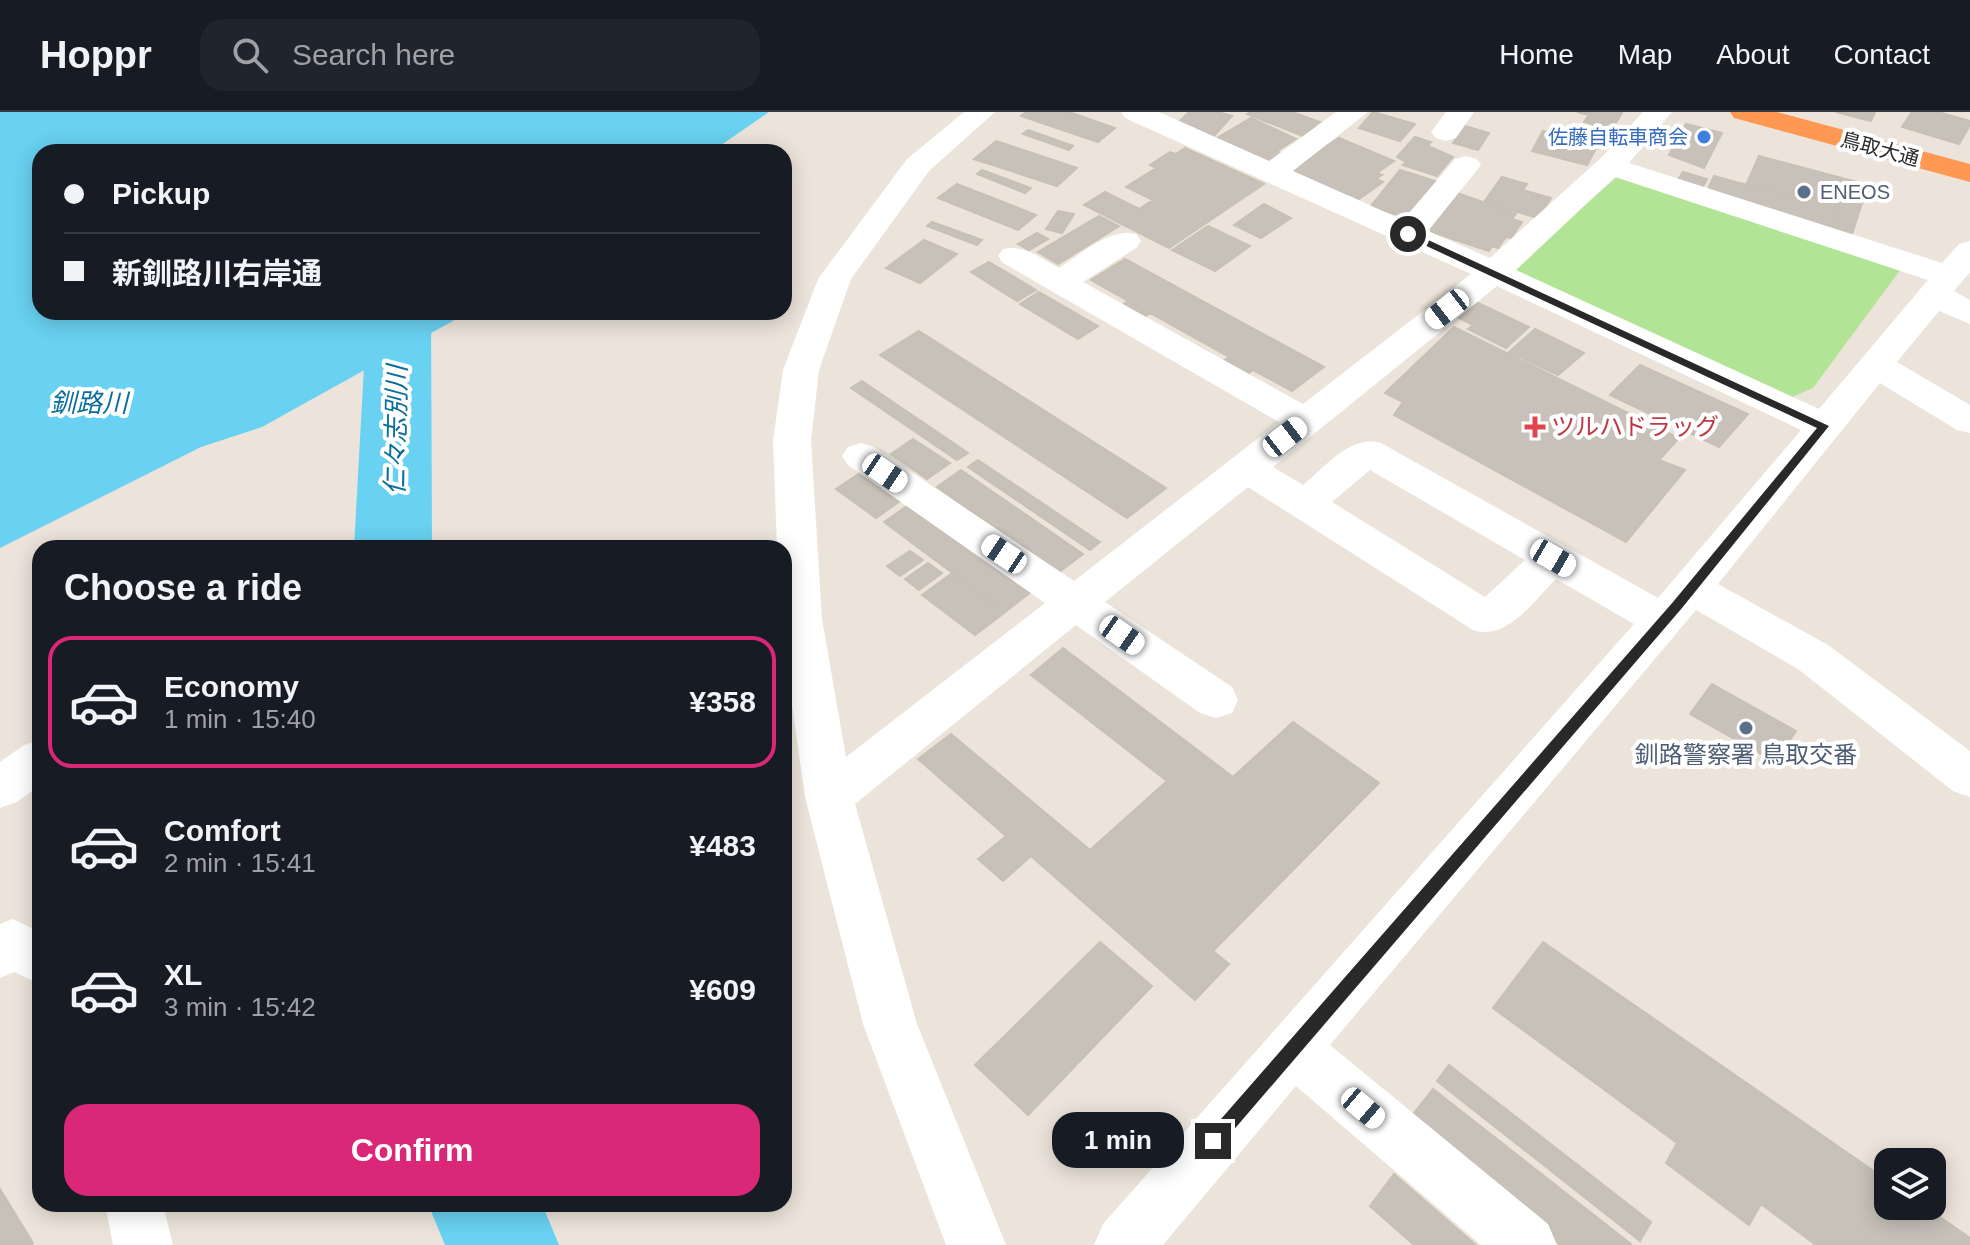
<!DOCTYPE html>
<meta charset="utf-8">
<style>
body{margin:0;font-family:Helvetica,"Noto Sans JP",sans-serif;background:#20242c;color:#f1f3f6;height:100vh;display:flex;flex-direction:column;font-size:30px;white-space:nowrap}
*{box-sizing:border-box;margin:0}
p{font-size:26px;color:#9ea1a6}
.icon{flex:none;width:44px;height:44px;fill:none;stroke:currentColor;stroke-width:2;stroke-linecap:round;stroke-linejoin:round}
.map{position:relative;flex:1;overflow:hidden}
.drawer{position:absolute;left:32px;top:428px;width:760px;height:672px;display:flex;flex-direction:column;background:#171b24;border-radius:24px;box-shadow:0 4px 20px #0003}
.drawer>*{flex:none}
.hud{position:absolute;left:32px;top:32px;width:760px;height:176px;border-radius:24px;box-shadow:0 4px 20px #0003;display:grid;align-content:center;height:176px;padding:0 32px;background:#171b24}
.tools{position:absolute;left:1874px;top:1036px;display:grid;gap:16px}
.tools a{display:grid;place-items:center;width:72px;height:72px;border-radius:16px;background:#171b24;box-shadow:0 4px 20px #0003;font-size:40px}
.end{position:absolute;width:36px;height:36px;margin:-18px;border:10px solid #292929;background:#fff;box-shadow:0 0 0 4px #fff}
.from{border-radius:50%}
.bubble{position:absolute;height:56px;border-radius:24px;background:#171b24;box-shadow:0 4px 20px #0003;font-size:26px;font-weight:600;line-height:56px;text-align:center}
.car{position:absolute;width:24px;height:48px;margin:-24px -12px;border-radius:10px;box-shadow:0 0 6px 2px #0007;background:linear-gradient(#fff 24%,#345 0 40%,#fff 0 76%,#345 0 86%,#fff 0)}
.hud b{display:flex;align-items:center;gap:28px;height:76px;font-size:30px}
.hud b+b{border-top:2px solid #363941}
.hud i{width:20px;height:20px;background:#f1f3f6}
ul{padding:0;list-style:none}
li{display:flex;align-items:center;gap:24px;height:132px;margin:0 16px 12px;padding:0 16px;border:4px solid transparent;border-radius:24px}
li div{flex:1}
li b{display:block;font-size:30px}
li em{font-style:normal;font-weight:600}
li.on{border-color:#db2777}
li>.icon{width:72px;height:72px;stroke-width:1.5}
h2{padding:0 32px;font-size:36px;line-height:96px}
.primary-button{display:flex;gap:16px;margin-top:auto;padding:16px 32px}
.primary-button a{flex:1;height:92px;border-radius:24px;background:#db2777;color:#fff;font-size:32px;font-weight:600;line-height:92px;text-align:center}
header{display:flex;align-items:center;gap:48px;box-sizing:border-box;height:112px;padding:0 40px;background:#171b24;border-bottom:2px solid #363941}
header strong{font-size:38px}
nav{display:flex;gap:44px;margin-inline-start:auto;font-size:28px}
.search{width:560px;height:72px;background:#20242c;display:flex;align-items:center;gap:20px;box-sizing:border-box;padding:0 28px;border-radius:24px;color:#9ea1a6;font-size:30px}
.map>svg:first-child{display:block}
.green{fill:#b2e495}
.water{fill:#69d1f1}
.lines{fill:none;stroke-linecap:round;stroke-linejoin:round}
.river{fill:#69d1f1;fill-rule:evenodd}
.building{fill:#c7c1ba;stroke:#c7c0b4;stroke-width:2}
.minor{fill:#fff;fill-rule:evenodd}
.highway{fill:#ff9852;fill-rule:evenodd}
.route{fill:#292929}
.shop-dot{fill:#3f7fe0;stroke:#fff;stroke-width:3}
.service-dot{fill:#5c6f8a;stroke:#fff;stroke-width:3}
.health-dot{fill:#e0444e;stroke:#fff;stroke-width:3}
.labels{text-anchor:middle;stroke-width:8;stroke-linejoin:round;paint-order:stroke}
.far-shop-label{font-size:20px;fill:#366cbe;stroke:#fff;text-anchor:end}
.far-street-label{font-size:20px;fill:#292929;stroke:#fff}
.far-service-label{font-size:20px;fill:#4e5e75;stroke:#fff;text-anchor:start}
.health-label{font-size:24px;fill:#be3a42;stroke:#fff;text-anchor:start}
.service-label{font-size:24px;fill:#4e5e75;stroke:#fff}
.water-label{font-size:26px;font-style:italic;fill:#0a6e9c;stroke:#fff}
</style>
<header>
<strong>Hoppr</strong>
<div class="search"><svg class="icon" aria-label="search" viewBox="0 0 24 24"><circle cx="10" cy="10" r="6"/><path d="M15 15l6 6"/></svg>Search here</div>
<nav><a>Home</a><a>Map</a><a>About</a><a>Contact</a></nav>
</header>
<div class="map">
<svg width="1970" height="1133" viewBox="0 0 1970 1133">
<rect width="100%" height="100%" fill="#ece4da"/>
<path class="green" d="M 1623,60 L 1904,153 L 1813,276 L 1783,289 L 1507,160 Z"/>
<path class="water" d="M 0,0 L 769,0 L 711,40 L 40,40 L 40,200 L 469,200 L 262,315 L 201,335 L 0,436 Z"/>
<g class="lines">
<path class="river" d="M 367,200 L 431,200 L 432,436 L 354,436 Z
M 428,1092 L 542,1092 L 559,1133 L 445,1133 Z"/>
</g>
<path class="building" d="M 1026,0 L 1069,0 L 1115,16 L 1098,30 L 1021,4 Z
M 1189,0 L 1218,0 L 1232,4 L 1213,25 L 1193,19 L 1196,15 L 1179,10 Z
M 1250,0 L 1292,0 L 1320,10 L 1303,24 L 1247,2 Z
M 1373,0 L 1415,12 L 1400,29 L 1359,16 Z
M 1577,0 L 1621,0 L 1622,1 L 1612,17 L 1584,10 L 1589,3 Z
M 1836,0 L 1875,0 L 1871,9 Z
M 1912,0 L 1938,0 L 1970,9 L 1970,13 L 1959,32 L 1902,15 Z
M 1251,6 L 1296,27 L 1277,39 L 1282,42 L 1268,51 L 1212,29 Z
M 1686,12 L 1722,21 L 1704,56 L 1669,43 Z
M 1465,14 L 1489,21 L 1478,38 L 1453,31 Z
M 1028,18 L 1073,34 L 1069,38 L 1023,22 Z
M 1543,19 L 1598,33 L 1587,53 L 1532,39 Z
M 1415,25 L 1431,30 L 1428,34 L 1453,45 L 1437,64 L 1403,53 L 1406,50 L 1397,45 Z
M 1339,26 L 1394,49 L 1377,61 L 1382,63 L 1376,67 L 1383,70 L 1359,87 L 1349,82 L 1344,86 L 1287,60 Z
M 996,29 L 1077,56 L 1057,74 L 974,47 Z
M 1185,36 L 1264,72 L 1169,136 L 1084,93 L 1105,80 L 1139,97 L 1153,88 L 1126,75 L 1156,56 L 1150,53 L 1170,40 L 1176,42 Z
M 1759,44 L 1868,73 L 1852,122 L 1832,116 L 1839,98 L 1746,73 Z
M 982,58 L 1031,76 L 1025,81 L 977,62 Z
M 1400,58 L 1435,69 L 1406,106 L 1371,94 Z
M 1683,60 L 1707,67 L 1701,78 L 1676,71 Z
M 1714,64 L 1839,98 L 1832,116 L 1706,81 Z
M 1502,65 L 1527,72 L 1523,78 L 1551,86 L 1538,106 L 1484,90 Z
M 957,72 L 1036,103 L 1018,118 L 938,86 Z
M 1452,79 L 1516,102 L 1512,107 L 1522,110 L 1511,126 L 1506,125 L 1498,136 L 1492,134 L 1489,139 L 1422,117 Z
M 1264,92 L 1291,106 L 1261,126 L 1234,113 Z
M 1058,99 L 1074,102 L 1062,121 L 1046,117 Z
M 1099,104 L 1119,114 L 1058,152 L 1038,140 Z
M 932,110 L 982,128 L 977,133 L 927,114 Z
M 1208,114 L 1250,134 L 1215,159 L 1172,138 Z
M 1037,121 L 1048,127 L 1029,138 L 1018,132 Z
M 924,128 L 957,142 L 920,171 L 886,156 Z
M 1125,147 L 1324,255 L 1292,279 L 1253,258 L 1247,262 L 1223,249 L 1229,245 L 1150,201 L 1144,205 L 1122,193 L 1128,189 L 1091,168 Z
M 989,150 L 1036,178 L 1017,189 L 971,160 Z
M 1039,180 L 1098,214 L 1078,227 L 1020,192 Z
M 1478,191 L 1529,215 L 1506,236 L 1468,217 L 1473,213 L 1459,206 Z
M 1454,215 L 1679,326 L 1659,348 L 1685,358 L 1626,430 L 1394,303 L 1403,290 L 1385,281 Z
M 1535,217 L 1584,241 L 1558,263 L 1509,240 Z
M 919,219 L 1166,376 L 1127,406 L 880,243 Z
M 1640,253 L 1748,302 L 1719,335 L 1610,283 Z
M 862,269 L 968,341 L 957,348 L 851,276 Z
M 913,327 L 950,351 L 927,367 L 891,342 Z
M 978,348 L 1100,430 L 1090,438 L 968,355 Z
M 961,358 L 1083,442 L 1058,461 L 937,375 Z
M 863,359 L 903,387 L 876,406 L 836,377 Z
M 910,392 L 1032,479 L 1005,500 L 884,410 Z
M 910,439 L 923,448 L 900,464 L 887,454 Z
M 928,451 L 942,461 L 919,478 L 905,467 Z
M 951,462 L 1004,501 L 975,523 L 922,483 Z
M 1063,536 L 1233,665 L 1293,610 L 1379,671 L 1213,839 L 1229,852 L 1195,888 L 1031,744 L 1003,769 L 978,747 L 1006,724 L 918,647 L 951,622 L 1090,738 L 1167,669 L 1031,563 Z
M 1712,572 L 1796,619 L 1775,650 L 1690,602 Z
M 1100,830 L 1152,874 L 1028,1003 L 975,953 Z
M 1543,830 L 1888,1069 L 1888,1094 L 1924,1094 L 1970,1126 L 1970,1133 L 1816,1133 L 1761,1092 L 1749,1113 L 1666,1051 L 1677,1031 L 1493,896 Z
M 1449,953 L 1651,1110 L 1640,1129 L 1437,969 Z
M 1433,977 L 1631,1132 L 1630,1133 L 1560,1133 L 1407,1010 Z
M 1394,1062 L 1476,1133 L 1414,1133 L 1370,1094 Z
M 0,1077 L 33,1131 L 31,1133 L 0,1133 Z"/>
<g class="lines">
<path class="minor" d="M 964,0 L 995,0 L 929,59 L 851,167 L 819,258 L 811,329 L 822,507 L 846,645 L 1045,491 L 848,353 L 842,344 L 848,335 L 861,331 L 874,335 L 1074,469 L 1279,310 L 1003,151 L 998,144 L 1003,137 C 1024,132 1040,146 1059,156 C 1081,142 1109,116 1136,122 L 1141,129 L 1136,136 L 1083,170 L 1303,292 L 1471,162 L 1125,6 L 1121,0 L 1159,0 L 1269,49 L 1336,0 L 1368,0 L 1293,59 L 1403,108 L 1455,47 L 1466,44 L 1477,47 L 1481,53 L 1428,119 L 1490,146 L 1602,45 L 1643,0 L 1672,0 L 1629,51 L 1942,151 L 1959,132 L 1970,129 L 1970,160 L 1954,179 L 1970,188 L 1970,212 L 1939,199 L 1897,250 L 1970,293 L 1970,321 L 1957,318 L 1880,271 L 1718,472 L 1828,533 L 1970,639 L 1970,685 L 1953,679 L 1798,557 L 1696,498 L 1330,933 L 1548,1112 L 1557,1133 L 1481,1133 L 1296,974 L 1163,1133 L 1094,1133 L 1103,1112 L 1634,512 L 1556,467 C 1533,489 1508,529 1473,518 L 1248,375 L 1105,490 L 1232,575 L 1238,588 L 1232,601 L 1216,606 L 1200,601 L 1076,513 L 855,692 L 917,912 L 1006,1133 L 946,1133 L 863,912 L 805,685 L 784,536 L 784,436 L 777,436 L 773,329 L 783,258 L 818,167 L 907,47 ZM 1615,65 L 1928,168 L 1819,297 L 1516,158 ZM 1497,174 L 1801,318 L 1658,486 L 1381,331 C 1351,322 1326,354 1303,373 L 1273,355 ZM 1370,358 L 1525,448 L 1485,485 L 1332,390 Z
M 1446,0 L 1474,0 L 1456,26 L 1446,29 L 1436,26 L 1431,20 Z
M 40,628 L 40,673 L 17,690 L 0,696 L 0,650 L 24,633 Z
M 13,807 L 40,820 L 40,872 L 14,860 L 0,866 L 0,812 Z
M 105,1092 L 163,1092 L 173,1133 L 113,1133 Z"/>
<path class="highway" d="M 1730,0 L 1777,0 L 1970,52 L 1970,70 L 1734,6 Z"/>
</g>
<path class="route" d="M 1405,120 L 1411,120 L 1829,314 L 1682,496 L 1219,1035 L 1213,1037 L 1207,1035 L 1205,1029 L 1207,1023 L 1673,490 L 1817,316 L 1405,124 Z"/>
<circle class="shop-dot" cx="1704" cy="25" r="8"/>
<g class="service-dot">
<circle cx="1804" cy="80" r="8"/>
<circle cx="1746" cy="616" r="8"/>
</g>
<path class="health-dot" d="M1531 303h8v8h8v8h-8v8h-8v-8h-8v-8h8z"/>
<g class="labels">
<g class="far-shop-label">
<text x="1688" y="32">佐藤自転車商会</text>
</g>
<g class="far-street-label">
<text transform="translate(1880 37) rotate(15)" y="7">鳥取大通</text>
</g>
<g class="far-service-label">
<text x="1820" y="87">ENEOS</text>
</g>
<g class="health-label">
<text x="1551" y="323">ツルハドラッグ</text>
</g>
<g class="service-label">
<text x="1746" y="651">釧路警察署 鳥取交番</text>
</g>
<g class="water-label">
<text x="89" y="300">釧路川</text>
<text transform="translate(396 318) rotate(-89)" y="9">仁々志別川</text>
</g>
</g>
</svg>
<div class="tools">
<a><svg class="icon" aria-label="layers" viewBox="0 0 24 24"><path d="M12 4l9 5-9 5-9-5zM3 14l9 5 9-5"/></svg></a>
</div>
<i class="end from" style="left:1408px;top:122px"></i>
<i class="end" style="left:1213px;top:1029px"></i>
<div class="bubble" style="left:1052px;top:1000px;width:132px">1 min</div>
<i class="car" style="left:1447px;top:197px;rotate:232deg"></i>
<i class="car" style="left:1285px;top:325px;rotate:52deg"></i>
<i class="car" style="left:885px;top:361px;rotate:124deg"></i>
<i class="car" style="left:1004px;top:442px;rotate:304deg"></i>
<i class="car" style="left:1553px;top:446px;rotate:120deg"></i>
<i class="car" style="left:1122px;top:523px;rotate:125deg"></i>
<i class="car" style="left:1363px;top:996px;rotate:130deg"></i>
<div class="hud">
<b><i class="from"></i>Pickup</b>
<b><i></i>新釧路川右岸通</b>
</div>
<section class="drawer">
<h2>Choose a ride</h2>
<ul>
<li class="on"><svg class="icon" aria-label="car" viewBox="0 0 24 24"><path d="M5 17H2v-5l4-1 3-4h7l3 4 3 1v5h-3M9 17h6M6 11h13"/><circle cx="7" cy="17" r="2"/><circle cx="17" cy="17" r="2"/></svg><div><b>Economy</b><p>1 min · 15:40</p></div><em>¥358</em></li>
<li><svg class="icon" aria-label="car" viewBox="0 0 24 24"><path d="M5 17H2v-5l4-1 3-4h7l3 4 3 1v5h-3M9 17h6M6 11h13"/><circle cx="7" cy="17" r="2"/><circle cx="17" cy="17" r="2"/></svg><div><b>Comfort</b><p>2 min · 15:41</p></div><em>¥483</em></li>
<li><svg class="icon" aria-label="car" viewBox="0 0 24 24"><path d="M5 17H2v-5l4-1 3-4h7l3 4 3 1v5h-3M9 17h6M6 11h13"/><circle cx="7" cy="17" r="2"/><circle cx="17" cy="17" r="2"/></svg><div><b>XL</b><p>3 min · 15:42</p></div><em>¥609</em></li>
</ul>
<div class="primary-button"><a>Confirm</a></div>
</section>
</div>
